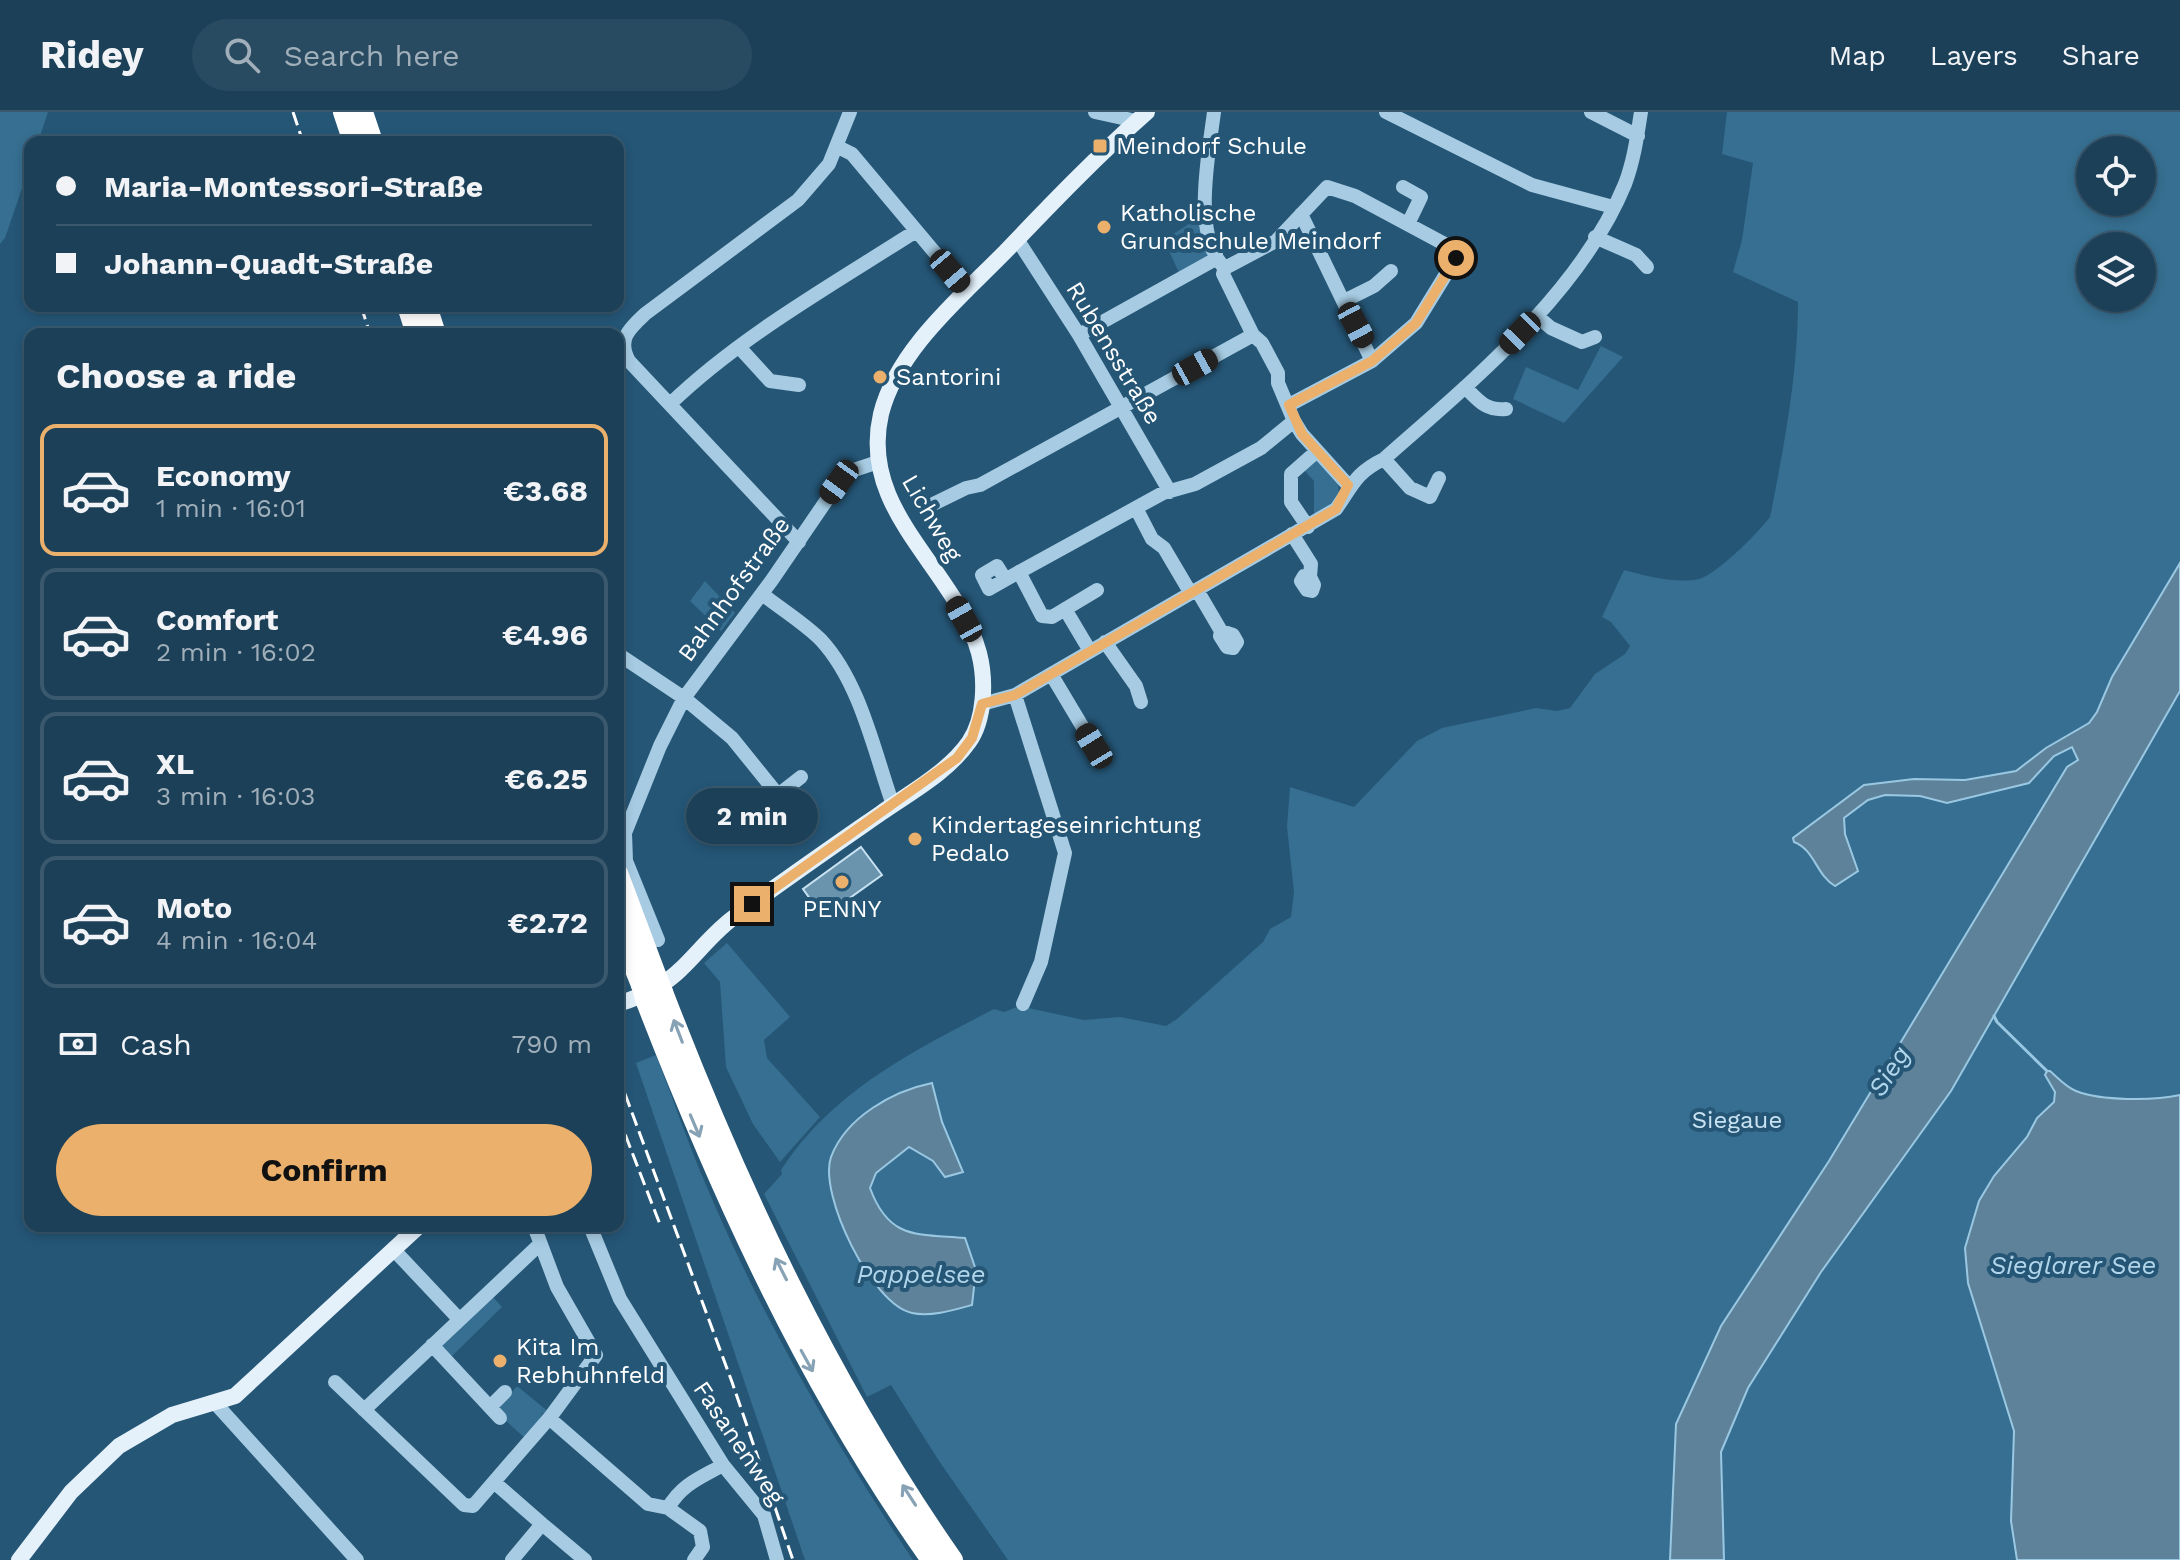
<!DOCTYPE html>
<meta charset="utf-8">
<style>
body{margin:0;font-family:"Work Sans",sans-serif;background:#294b61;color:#f1f3f6;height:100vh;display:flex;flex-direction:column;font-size:30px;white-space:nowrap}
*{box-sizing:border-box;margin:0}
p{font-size:26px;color:#a0afba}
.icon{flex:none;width:44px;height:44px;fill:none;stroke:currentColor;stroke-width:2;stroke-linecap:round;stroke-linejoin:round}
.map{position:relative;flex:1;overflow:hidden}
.sheet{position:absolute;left:24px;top:216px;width:600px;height:904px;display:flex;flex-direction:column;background:#1c4058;border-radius:16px;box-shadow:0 4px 12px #0003,0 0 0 2px #3a596e}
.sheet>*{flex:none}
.banner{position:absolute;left:24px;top:24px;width:600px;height:176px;border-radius:16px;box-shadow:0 4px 12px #0003,0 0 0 2px #3a596e;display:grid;align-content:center;height:176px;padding:0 32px;background:#1c4058}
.fabs{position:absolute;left:2076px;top:24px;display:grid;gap:16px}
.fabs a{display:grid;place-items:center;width:80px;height:80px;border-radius:50%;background:#1c4058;box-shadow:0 4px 12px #0003,0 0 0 2px #3a596e;font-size:40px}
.end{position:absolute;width:36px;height:36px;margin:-18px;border:10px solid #ebb06b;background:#111;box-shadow:0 0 0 4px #111}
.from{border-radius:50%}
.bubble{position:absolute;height:56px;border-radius:28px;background:#1c4058;box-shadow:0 4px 12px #0003,0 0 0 2px #3a596e;font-size:26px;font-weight:700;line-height:56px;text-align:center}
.car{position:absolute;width:24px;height:48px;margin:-24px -12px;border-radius:10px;box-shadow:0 0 6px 2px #0007;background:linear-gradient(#222 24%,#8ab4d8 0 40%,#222 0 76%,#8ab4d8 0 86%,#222 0)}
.banner b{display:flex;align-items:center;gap:28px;height:76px;font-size:30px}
.banner b+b{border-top:2px solid #3a596e}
.banner i{width:20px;height:20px;background:#f1f3f6}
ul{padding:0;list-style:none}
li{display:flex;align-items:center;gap:24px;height:132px;margin:0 16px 12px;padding:0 16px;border:4px solid #3a596e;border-radius:16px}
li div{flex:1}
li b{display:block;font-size:30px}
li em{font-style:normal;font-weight:700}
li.on{border-color:#ebb06b}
li>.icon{width:72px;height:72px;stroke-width:1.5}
h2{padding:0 32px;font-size:36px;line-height:96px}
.pay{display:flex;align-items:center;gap:20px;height:88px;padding:0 32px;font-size:30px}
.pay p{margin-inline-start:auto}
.action{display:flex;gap:16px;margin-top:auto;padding:16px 32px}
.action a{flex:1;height:92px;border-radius:48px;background:#ebb06b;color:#111;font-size:32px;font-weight:700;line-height:92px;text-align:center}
header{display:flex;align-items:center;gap:48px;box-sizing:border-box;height:112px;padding:0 40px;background:#1c4058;border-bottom:2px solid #3a596e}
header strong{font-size:38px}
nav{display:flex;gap:44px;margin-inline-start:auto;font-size:28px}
.search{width:560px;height:72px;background:#294b61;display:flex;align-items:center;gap:20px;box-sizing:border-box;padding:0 28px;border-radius:44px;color:#a0afba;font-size:30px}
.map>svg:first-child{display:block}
.green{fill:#366f91;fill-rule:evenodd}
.water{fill:#5e8299;stroke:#9ac8e3;stroke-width:2}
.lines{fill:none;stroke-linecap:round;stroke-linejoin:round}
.stream{stroke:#9ac8e3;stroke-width:3}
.building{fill:#6a94ae;stroke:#c8e2f2;stroke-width:2}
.minor{stroke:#a6cbe2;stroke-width:14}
.major{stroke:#e4f1fb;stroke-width:16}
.highway{stroke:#fff;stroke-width:20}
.rail{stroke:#fff;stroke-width:3;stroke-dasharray:14 6;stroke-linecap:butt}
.highway-bridge{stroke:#fff;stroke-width:20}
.oneway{stroke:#87a2b4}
.route{stroke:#ebb06b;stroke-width:10}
.poi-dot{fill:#ebb06b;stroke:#255676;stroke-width:3}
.labels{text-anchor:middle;stroke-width:8;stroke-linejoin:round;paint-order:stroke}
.poi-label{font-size:24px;fill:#fff;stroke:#255676;text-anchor:start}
.street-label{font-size:24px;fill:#fff;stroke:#255676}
.park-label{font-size:24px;fill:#c8e2f2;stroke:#255676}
.water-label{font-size:26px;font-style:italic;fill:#b1d5ea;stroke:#255676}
</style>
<header>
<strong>Ridey</strong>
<div class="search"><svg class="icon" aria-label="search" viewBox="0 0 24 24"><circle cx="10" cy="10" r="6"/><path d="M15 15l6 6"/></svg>Search here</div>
<nav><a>Map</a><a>Layers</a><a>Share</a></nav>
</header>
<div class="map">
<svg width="2180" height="1448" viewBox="0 0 2180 1448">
<rect width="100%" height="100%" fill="#255676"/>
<path class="green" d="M 0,0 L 48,0 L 38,30 L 30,30 L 30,53 L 5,126 L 0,132 Z
M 1727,0 L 2180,0 L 2180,1448 L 1008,1448 L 939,1349 L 891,1273 L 867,1285 L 764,1082 L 782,1062 L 781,1058 C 832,979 913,939 994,897 L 1004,900 L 1019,894 L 1084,908 L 1120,905 L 1166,914 L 1177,907 L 1263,830 L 1270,817 L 1291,805 L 1294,780 L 1287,715 L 1290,675 L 1354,695 L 1417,629 L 1442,616 L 1536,596 L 1557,599 L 1570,596 L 1595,562 L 1625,542 L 1630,534 L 1611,510 L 1602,505 L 1624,458 C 1646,464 1676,472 1699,467 C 1716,463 1759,420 1770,405 C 1784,335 1798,261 1798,190 L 1733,160 L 1742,128 L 1753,51 L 1722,42 ZM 2090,38 L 2142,38 L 2142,90 L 2090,90 ZM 2090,134 L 2142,134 L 2142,186 L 2090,186 Z
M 1198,106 L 1212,140 L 1209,147 L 1180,163 L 1164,128 Z
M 1601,234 L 1623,245 L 1564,311 L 1513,287 L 1526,255 L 1578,278 Z
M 1315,346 L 1338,371 L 1339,381 L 1332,392 L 1314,405 L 1314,369 L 1303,357 Z
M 705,469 L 735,501 L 721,519 L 690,489 Z
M 727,831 L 790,905 L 764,928 L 767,946 L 820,1005 L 780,1050 L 753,1012 L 726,955 L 720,870 L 704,851 Z
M 656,943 C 674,989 689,1035 709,1080 C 764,1209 835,1332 913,1448 L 805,1448 L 636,951 Z
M 493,1185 L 502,1195 L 450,1246 L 440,1235 Z
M 517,1274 L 550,1301 L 543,1301 L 527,1328 L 504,1307 L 498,1296 Z"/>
<path class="water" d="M 2180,451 L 2180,579 L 1951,979 L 1821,1160 L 1748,1276 L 1721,1340 L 1724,1448 L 1670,1448 L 1676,1312 L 1721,1214 L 1829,1049 L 2067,655 L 2078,648 L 2072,635 L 2054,644 L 2029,671 L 1947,691 L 1920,684 L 1885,683 L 1868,688 L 1844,706 L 1845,722 L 1858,759 L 1835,774 C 1816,763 1815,738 1794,730 L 1793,726 L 1864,673 L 1914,667 L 1965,668 L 2016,659 L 2046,636 L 2089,611 L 2097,600 L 2112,565 Z
M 2047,959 L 2050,959 C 2058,966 2066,975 2076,979 C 2102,989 2153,989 2180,983 L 2180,1448 L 2017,1448 L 2011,1409 L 2014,1319 L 1968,1171 L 1965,1136 L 1979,1089 L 1994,1064 L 2027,1025 L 2037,1006 L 2054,990 L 2055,980 L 2045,963 Z
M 932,971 L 942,1010 L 963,1060 L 945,1065 L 933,1049 L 909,1035 L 876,1061 L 870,1076 C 889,1128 917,1122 965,1126 L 976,1158 L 972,1193 C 954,1198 931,1205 912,1201 C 872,1193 818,1082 831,1045 C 846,1005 893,979 932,971 Z"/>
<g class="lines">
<path class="stream" d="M 1994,904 L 1997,910 L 2047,959"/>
</g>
<path class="building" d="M 861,735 L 882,763 L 823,805 L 803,777 Z"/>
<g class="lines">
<path class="minor" d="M 1095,0 L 1136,9
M 1214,0 C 1209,41 1191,125 1225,156 L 1223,162 L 1253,223 L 1262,231 L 1278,261 L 1278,271 L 1294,309 L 1302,322 L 1348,373
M 1386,0 L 1532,73 L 1613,95
M 1591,0 L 1638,24
M 838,35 L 852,42 L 967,179
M 1403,75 L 1421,85 L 1408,112
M 1595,125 L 1636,143 L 1647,155
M 1017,127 L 1079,223 L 1170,380
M 1225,156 L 1276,129 L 1327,75 L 1355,84 L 1452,136 L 1456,146 L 1416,211 L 1372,249
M 1344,189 L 1374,174 L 1391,159
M 1537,204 L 1551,216 L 1582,230 L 1595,225
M 1079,223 L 1214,148 L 1216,142
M 739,235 L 770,269 L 799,273
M 1465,275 C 1479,289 1486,299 1506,297
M 670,292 C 742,223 832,173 916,119
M 1289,293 L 1372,249 L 1301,102
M 1384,347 L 1410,376 L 1430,385 L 1439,366
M 1136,396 L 1152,427 L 1164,436 L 1190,480
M 923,397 L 966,376 L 980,373 L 1253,223
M 1308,415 L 1291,390 L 1291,362 L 1317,339
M 1292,422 L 1311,452 L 1310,465 L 1304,464 L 1301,469 L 1307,478 L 1312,479 L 1314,473 L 1310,465
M 799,430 L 629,249 C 617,227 629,217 645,202 L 798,88 L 829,52 L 850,0
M 1005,467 L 997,454 L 982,463 L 989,477 L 1019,460
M 1097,478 L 1052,505 L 1042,504 L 1019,460 L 1163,381 L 1195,372 L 1261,336 L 1294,309
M 1197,478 L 1221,519 L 1220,524 L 1227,535 L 1233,536 L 1237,530 L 1233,523 L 1221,519
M 762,482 C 781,497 804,511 821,528 C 860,570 874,639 893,693
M 1065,497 L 1090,539
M 1105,530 L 1136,574 L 1141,590
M 618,542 L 684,586 L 732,626 L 778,683 L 801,665
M 1051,562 L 1094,634
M 1015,583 L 1065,741 L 1041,850 L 1023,892
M 982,592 L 1015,583 L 1336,397 C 1353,373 1355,361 1384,347 C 1471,270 1580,182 1625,72 C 1634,48 1637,25 1641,0
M 754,703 L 778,683
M 658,828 L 626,749 L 625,721 L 660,634 L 684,586 L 772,468 L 839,370 L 854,358 L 878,350
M 590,1114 L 620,1187 L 723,1353 L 764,1403 L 777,1448
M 394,1138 L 459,1207
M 432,1233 L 500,1306
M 335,1270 L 464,1393 L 473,1394 L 551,1304 L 596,1243 L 557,1175 L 534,1114
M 216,1292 L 357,1448
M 490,1295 L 505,1280
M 364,1298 L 540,1132
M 549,1306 L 648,1392 L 668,1396
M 495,1371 L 542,1412
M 512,1448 L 542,1412 L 585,1448
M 694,1448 L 703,1435 L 700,1419 L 668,1396 C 682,1372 700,1366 723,1353"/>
<path class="major" d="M 618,892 C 640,885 664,874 681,857 C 700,839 715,818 737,803 C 784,768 832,735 881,701 C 911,680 948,660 969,630 C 985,607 986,568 979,541 C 956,456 858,400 881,302 C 897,238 960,186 1005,140 C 1051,92 1097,44 1147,0
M 19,1448 L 71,1380 L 119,1334 L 172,1303 L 235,1284 L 419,1114"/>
<path class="highway" d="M 343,0 L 353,30
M 363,0 L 373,30
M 407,194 L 416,222
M 427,194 L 436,222
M 618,761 L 657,865
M 618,816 L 641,873
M 663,880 C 740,1080 830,1272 953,1448
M 646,890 C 722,1086 809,1276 931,1448"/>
<path class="rail" d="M 293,0 L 303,30
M 361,194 L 370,222
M 618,963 L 732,1270 L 793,1448
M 618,1004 L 661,1115"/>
<path class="highway-bridge" d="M 657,865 L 663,880
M 641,873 L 646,890"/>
</g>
<defs><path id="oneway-shaft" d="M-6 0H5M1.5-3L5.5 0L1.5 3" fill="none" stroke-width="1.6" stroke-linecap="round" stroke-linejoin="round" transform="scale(2)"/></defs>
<g class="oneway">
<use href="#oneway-shaft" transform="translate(678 919) rotate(-111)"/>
<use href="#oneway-shaft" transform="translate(695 1014) rotate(67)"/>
<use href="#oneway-shaft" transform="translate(781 1157) rotate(-117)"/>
<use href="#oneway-shaft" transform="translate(807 1249) rotate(61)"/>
<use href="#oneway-shaft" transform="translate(909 1383) rotate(-123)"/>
</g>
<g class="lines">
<path class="route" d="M 752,792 L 957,646 L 972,626 L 982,592 L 1015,583 L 1336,397 L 1348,373 L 1302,322 L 1289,293 L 1372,249 L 1416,211 L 1456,146"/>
</g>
<g class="poi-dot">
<rect x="1092" y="26" width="16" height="16" rx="4"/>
<circle cx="1104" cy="115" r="8"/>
<circle cx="880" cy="265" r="8"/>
<circle cx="915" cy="727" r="8"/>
<circle cx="842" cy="770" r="8"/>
<circle cx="500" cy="1249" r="8"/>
</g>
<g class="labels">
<g class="poi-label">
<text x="1116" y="42">Meindorf Schule</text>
<text x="1120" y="109">Katholische<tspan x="1120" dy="28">Grundschule Meindorf</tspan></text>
<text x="896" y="273">Santorini</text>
<text x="931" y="721">Kindertageseinrichtung<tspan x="931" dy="28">Pedalo</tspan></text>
<text x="842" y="805" text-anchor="middle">PENNY</text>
<text x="516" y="1243">Kita Im<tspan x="516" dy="28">Rebhuhnfeld</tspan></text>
</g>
<g class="street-label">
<text transform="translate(1114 241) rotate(59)" y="8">Rubensstraße</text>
<text transform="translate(932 406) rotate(60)" y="8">Lichweg</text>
<text transform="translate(734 477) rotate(-54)" y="8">Bahnhofstraße</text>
<text transform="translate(739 1331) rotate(56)" y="8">Fasanenweg</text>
</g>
<g class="park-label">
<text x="1737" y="1016">Siegaue</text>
</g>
<g class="water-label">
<text transform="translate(1889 959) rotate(-58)" y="9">Sieg</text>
<text x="2073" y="1162">Sieglarer See</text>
<text x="921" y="1171">Pappelsee</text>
</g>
</g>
</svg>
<div class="fabs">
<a><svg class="icon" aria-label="locate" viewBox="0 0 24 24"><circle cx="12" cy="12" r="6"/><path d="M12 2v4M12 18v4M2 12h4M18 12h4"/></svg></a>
<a><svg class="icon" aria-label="layers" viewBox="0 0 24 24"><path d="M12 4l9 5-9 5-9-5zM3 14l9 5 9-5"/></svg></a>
</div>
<i class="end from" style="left:1456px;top:146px"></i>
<i class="end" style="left:752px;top:792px"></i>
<div class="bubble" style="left:686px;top:676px;width:132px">2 min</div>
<i class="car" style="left:950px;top:159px;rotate:140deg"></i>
<i class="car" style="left:1356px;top:213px;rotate:152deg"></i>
<i class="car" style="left:1520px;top:221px;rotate:224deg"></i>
<i class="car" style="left:1195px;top:255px;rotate:61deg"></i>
<i class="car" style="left:839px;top:370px;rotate:216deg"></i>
<i class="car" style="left:964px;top:507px;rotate:331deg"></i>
<i class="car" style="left:1094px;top:634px;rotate:329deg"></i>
<div class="banner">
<b><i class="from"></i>Maria-Montessori-Straße</b>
<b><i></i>Johann-Quadt-Straße</b>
</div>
<section class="sheet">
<h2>Choose a ride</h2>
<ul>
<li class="on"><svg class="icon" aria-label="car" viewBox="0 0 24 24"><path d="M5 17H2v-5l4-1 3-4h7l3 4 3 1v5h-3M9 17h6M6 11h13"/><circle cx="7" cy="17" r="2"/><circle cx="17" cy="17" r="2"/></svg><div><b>Economy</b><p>1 min · 16:01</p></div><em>€3.68</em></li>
<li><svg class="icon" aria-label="car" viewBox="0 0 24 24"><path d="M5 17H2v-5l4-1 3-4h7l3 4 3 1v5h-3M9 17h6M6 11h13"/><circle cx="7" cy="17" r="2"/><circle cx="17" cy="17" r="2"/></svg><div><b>Comfort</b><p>2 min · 16:02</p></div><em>€4.96</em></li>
<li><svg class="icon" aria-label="car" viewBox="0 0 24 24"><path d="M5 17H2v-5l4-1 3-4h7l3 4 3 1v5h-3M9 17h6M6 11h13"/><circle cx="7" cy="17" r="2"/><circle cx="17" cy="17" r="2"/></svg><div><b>XL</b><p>3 min · 16:03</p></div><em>€6.25</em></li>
<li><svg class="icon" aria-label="car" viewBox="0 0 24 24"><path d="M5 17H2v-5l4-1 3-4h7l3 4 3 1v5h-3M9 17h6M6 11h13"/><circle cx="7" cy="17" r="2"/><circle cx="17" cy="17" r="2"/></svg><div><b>Moto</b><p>4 min · 16:04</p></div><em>€2.72</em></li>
</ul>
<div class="pay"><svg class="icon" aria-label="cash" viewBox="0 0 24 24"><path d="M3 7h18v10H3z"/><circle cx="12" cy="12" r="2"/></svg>Cash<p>790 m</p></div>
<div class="action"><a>Confirm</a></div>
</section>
</div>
